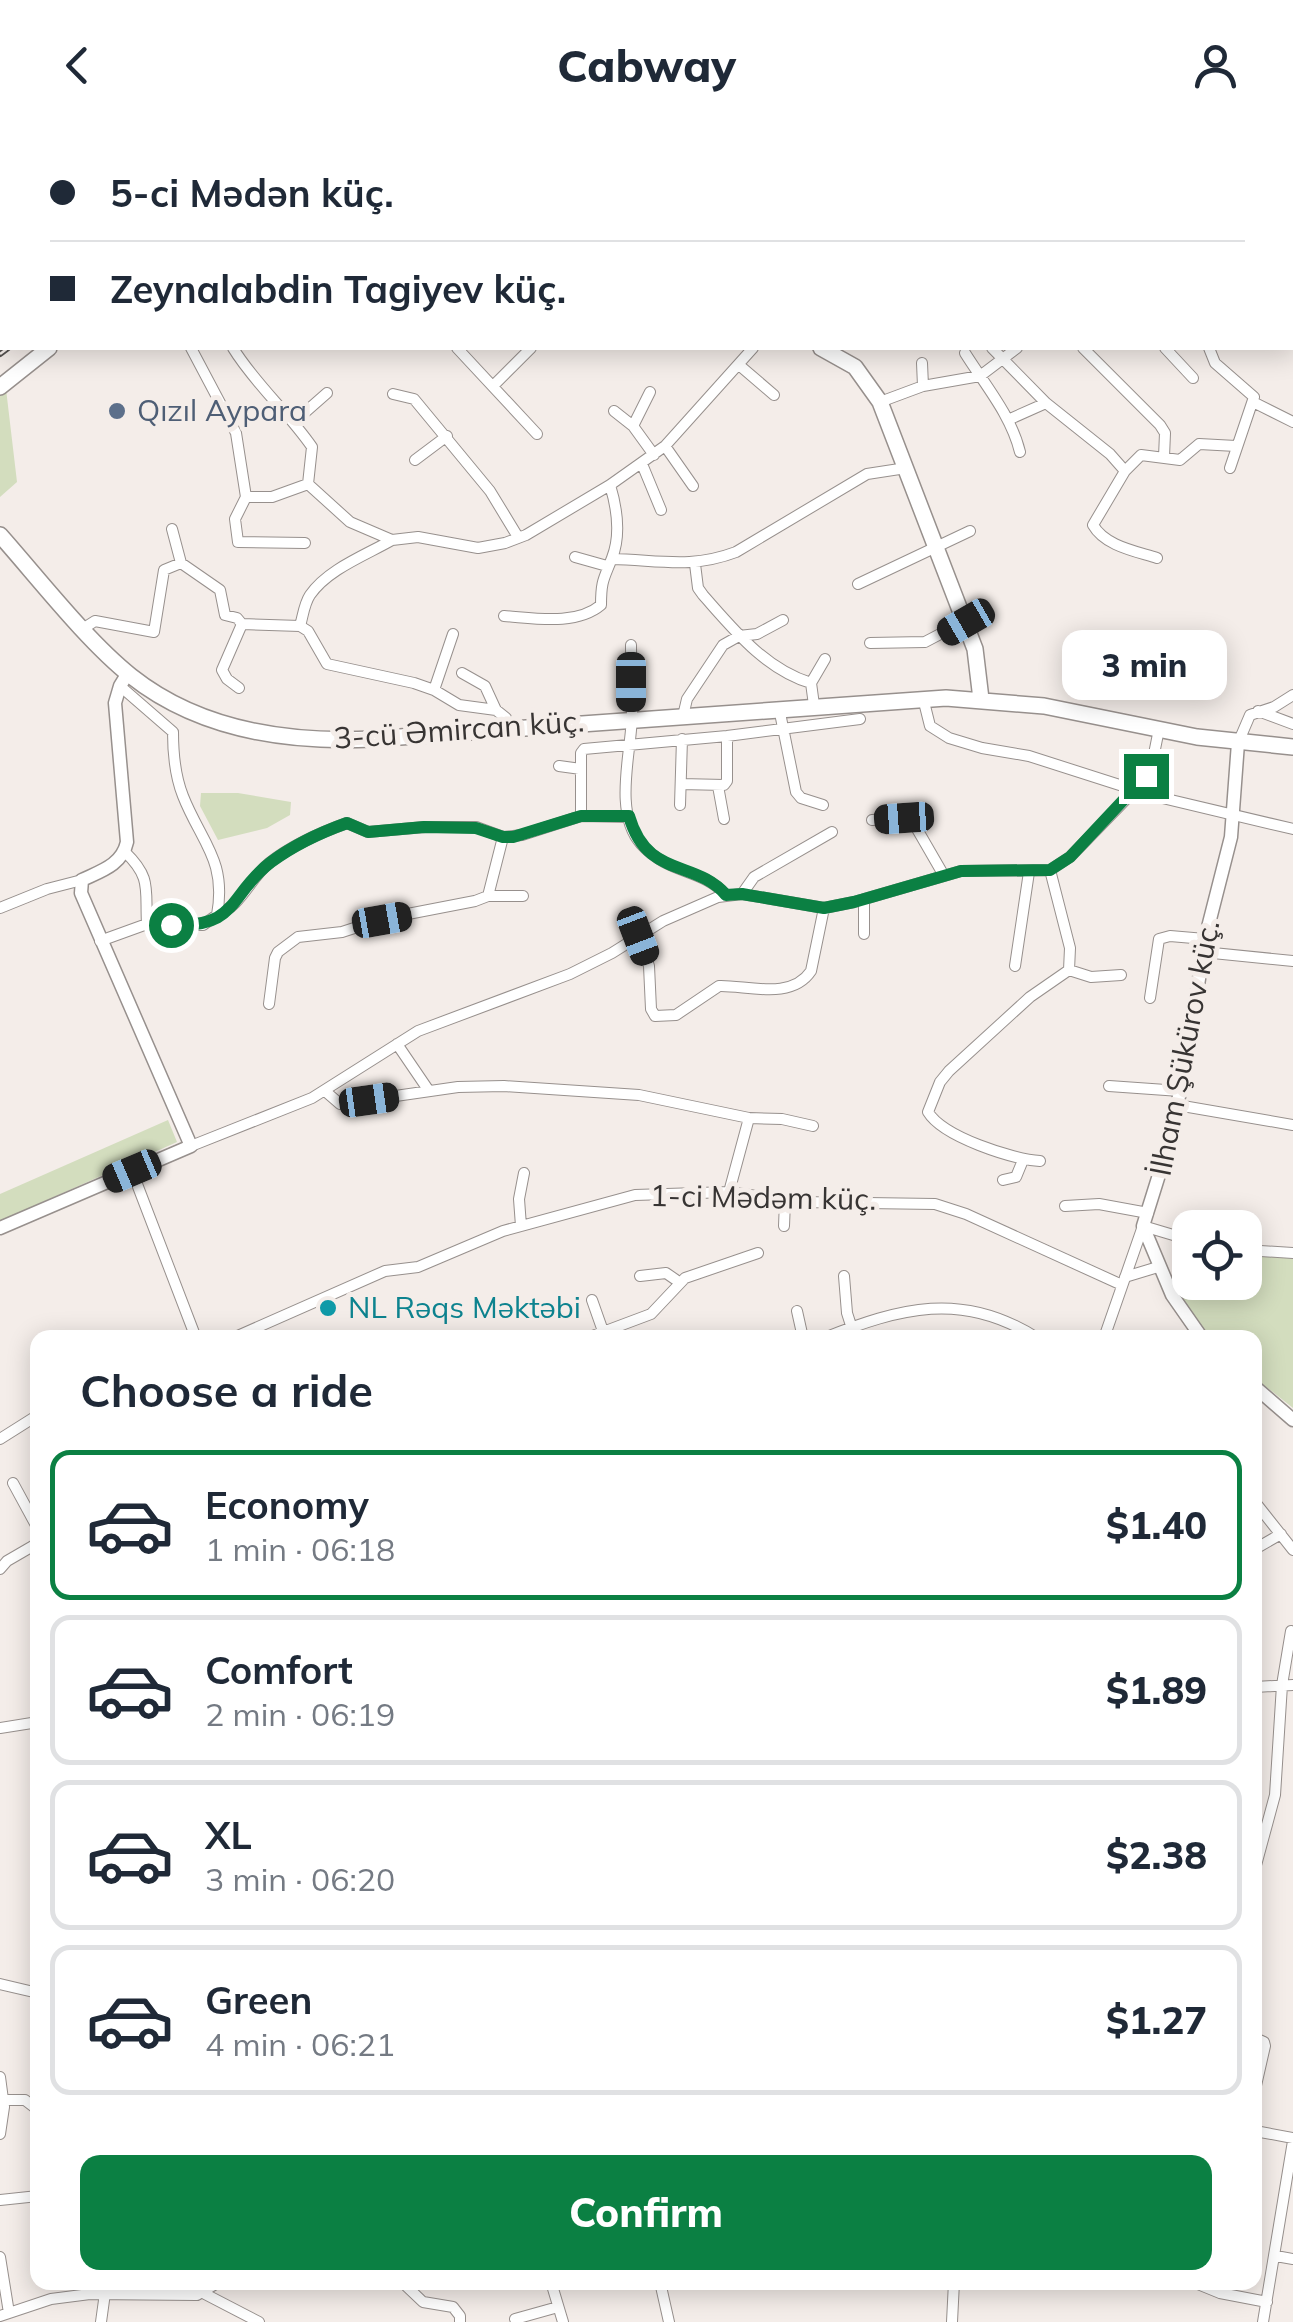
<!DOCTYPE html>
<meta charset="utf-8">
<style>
body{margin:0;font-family:Mulish,sans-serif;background:#f6f6f7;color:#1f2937;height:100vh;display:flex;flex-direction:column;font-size:38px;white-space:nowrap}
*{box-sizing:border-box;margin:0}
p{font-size:32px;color:#747a83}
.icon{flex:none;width:55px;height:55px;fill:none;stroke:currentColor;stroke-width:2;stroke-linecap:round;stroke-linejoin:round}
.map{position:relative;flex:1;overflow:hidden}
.panel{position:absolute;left:30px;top:1200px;width:1232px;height:960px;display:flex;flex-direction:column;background:#fff;border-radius:20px;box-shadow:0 5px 25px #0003}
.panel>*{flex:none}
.guide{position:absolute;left:0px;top:0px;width:1295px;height:220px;box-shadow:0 5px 25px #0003;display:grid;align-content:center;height:220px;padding:0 50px;background:#fff}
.fabs{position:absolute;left:1172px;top:1080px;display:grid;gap:20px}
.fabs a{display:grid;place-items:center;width:90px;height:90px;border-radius:20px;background:#fff;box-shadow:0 5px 25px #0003;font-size:50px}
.end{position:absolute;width:45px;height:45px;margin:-22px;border:12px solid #0b8043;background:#fff;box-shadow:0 0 0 5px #fff}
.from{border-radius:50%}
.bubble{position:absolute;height:70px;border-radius:20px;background:#fff;box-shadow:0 5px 25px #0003;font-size:32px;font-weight:800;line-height:70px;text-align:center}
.car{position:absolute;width:30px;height:60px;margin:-30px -15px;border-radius:12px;box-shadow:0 0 8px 2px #0007;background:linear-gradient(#222 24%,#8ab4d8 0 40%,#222 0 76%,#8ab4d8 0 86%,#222 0)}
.guide b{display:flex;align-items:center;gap:35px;height:95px;font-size:38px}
.guide b+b{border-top:2px solid #e0e1e3}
.guide i{width:25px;height:25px;background:#1f2937}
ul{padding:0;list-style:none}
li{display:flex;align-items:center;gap:30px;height:150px;margin:0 20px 15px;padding:0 30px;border:5px solid #e0e1e3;border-radius:20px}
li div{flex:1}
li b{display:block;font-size:38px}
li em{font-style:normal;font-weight:800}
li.on{border-color:#0b8043}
li>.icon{width:90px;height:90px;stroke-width:1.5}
h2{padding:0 50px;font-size:45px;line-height:120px}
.primary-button{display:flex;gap:20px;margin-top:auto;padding:20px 50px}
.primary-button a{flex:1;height:115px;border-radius:20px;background:#0b8043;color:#fff;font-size:40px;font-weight:800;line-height:115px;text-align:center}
header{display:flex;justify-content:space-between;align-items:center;height:130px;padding:0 50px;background:#fff;font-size:45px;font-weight:800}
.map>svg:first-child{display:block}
.green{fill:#d3ddbe}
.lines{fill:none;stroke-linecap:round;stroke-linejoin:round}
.minor-casing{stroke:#97908d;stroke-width:12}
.tertiary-casing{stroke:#97908d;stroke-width:15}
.secondary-casing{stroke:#97908d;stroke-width:18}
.minor{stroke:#fff;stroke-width:10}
.tertiary{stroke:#fff;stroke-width:12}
.secondary{stroke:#fff;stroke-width:15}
.rail-casing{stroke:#54514f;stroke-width:6}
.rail{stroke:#f4ede9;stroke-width:2.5;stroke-dasharray:8;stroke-linecap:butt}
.route{stroke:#0b8043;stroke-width:12}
.service-dot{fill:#5c6f8a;stroke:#f4ede9;stroke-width:4}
.culture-dot{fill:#0f9aa8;stroke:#f4ede9;stroke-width:4}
.labels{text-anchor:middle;stroke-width:10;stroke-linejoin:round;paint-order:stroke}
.service-label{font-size:30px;fill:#4e5e75;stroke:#f4ede9;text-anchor:start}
.street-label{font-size:30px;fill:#373433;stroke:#f4ede9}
.culture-label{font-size:30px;fill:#0d838f;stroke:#f4ede9;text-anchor:start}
</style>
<header><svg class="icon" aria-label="back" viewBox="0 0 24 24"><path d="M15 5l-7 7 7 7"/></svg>Cabway<svg class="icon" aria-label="person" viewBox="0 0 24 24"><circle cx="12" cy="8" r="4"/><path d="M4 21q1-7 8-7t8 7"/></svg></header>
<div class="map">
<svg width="1293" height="2192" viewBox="0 0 1293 2192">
<rect width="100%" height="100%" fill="#f4ede9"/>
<path class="green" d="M 6,259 L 17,352 L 0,367 L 0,264 Z
M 201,663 L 238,663 L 291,672 L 290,685 L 267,698 L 218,710 L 200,676 Z
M 168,990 L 177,1012 L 0,1091 L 0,1064 Z
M 1245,1125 L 1293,1127 L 1293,1278 L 1255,1248 L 1255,1208 L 1206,1207 L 1176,1162 L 1182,1135 L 1190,1126 L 1190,1152 L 1245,1152 Z"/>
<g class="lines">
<g class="minor-casing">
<path id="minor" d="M 54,0 L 57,2
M 138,0 L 138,2
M 776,0 L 779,2
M 857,0 L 858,2
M 443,2 L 448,0
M 677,2 L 677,0
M 870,2 L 872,0
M 0,39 L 2,26
M 0,58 L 2,61
M 0,85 L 2,84
M 191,218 L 236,303 L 246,367 L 272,367 L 308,354 L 350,392 L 392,410 L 418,407 L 478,418 L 505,413 L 526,405 L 610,355 L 665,316 L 753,218
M 233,218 C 255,254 288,282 312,317 L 308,354
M 457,218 L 537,304
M 992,218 L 1046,273 L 1110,324 L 1125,341
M 1083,218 L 1160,295 L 1165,303 L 1164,327
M 1165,218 L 1193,248
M 1209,218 L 1215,233 L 1254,267 L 1230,338
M 965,223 C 985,255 1011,285 1020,322
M 922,233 L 923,256
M 739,235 L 774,265
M 494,255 L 531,218
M 650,262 L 633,296 L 654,325
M 393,264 L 414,269 L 490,361 L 518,407
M 880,272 L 923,256 L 980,246 L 1017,218
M 1253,272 L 1293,292
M 614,281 L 633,296
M 1010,289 L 1046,273
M 294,292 L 327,263
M 665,316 L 693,356
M 415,330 L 447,306
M 642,334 L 661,380
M 246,367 L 235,389 L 238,412 L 305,413
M 172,399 L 181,433
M 575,427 L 607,436
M 1157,428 C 1135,421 1105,416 1093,395 L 1125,341 L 1141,325 L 1180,330 L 1199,314 L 1236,316
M 612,429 C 659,430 691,439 736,422 L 867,344 L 906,338
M 695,434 L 698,458 L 703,465 C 734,500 765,539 811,553 L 814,575
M 858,454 L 970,401
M 504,486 C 534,488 576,496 601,475 C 601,450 604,449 612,428 C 621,405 617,378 610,355
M 300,496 C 303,486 304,474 310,465 C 328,439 366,425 392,410
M 84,498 L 95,491 L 154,502 L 164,440 L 181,433 L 220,460 L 225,485 L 237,488 L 242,494 L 300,496 L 308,501 L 327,534 L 414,553 L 434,560 L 459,575 L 496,580 L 506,588 L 507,599
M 870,513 L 925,512 L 965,491
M 631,515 C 631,543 634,573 631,600 C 628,634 616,686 641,714 C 669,745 702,738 726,765
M 462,543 L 485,556 L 496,580
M 811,553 L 825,529
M 239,558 L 227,549 L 222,540 L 242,494
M 434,560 L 453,504
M 923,568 L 930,596 L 949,608 L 982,618 L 1029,626 L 1154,666 L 1293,699
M 779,578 L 796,662 L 801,668 L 823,675
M 1258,581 L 1293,594
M 683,586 L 687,569 L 723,515 L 739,506 L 757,504 L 783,490
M 1238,613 L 1250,585 L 1274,577 L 1293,565
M 559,636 L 581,639
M 681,654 L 724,655 L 727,651 L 727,606
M 718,656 L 724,689
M 680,675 L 682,609
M 581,686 L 581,623 L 584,619 L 727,606 L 860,589
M 872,690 L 903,688 L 913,692 L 943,744
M 125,722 C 152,748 145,759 147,794
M 1050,740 L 1070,818 L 1069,840 L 1091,847 L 1121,845
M 742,764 L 754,747 L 832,702
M 488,766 L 523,766
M 864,769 L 864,804
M 0,778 L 47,759 L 82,750
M 217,785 C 240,777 250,749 268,734 C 292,715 319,703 347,693 L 368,702 L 425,697 L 476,697 L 503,707 L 522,705 L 581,686 L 629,687
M 638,806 L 649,836 L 651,879 L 655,886 L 676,885 L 719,856 C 746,855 791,871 811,841 L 824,778
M 100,811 L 147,794 L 203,795 L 217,785 C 227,730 201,712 183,666 C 175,646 173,623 173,602 L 120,556
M 1203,822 L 1293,831
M 1015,836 L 1029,742
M 1150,868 L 1159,809 L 1170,806 L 1205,809
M 269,874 L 275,828 L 278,822 L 298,807 L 342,802 L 382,789 L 475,771 L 488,766 L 503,707
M 397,914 L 429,961
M 1109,956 L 1180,961
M 325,961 L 340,974 L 458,957 L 504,956 L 639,965 L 749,988 L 782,989 L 813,996
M 1177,975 L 1293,995
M 191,1016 L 312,968 L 418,901 L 570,844 L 612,823 L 663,791 L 718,767 L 742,764 L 824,778 L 854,772 L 961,741 L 1050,740 L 1070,727 L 1136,659 L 1153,629 L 1159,599
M 1040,1031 C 1012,1029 943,1007 928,982 L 940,952 L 949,941 L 1030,867 L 1069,840
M 132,1041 L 196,1208
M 1003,1050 L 1016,1047 L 1023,1030
M 729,1062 L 749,988
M 1065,1076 L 1099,1074 L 1148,1083
M 521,1096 L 519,1069 L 524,1043
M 784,1096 L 785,1071
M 1245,1120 L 1293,1123
M 640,1146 L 666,1143 L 679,1152
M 844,1146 L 847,1183 L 855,1208
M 1125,1147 L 1158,1137
M 592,1170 L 604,1204
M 797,1181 L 803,1208
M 233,1208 L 385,1141 L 418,1137 L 503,1101 L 635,1065 L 729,1062 L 798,1072 L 935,1074 L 966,1084 L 1122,1155
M 587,1208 L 651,1184 L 685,1148 L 758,1123
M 824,1208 C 900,1178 962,1160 1037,1208
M 1104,1208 L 1143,1096 L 1190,1110
M 0,1309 L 38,1285
M 13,1353 L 38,1399
M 1255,1372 L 1293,1420
M 1255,1419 L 1281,1404
M 0,1439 L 7,1431 L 38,1413
M 1255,1557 L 1293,1555
M 0,1598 L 38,1592
M 1255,1739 L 1275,1665 L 1282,1555 L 1291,1501
M 0,1854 L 38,1863
M 1255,1908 L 1264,1912 L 1265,1916 L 1255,1960
M 0,1947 L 4,1977 L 0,2004
M 4,1970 L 25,1970 L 38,1980
M 1255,2001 L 1293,2008
M 0,2070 L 38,2066
M 1276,2126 L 1293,2129
M 0,2127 L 9,2183
M 402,2152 L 423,2172 L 453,2177 L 460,2186 L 460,2192
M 551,2152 L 563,2192
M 660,2152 L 669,2192
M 1193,2152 L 1220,2163 L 1267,2172
M 205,2164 L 259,2192
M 0,2186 L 51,2169 L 90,2164 L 197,2165 L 219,2152
M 515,2189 L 558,2177
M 101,2192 L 105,2163
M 952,2192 L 954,2152
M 1263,2192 L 1293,2011"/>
</g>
<g class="tertiary-casing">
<path id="tertiary" d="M 212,2 L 214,0
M 1041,2 L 1042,0
M 1051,2 L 1053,0
M 0,197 L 2,195
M 0,1098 L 191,1016 L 81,763 L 82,750 C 101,741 122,735 127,712 L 115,573 L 120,556 L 128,543
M 1202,1208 L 1172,1165 L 1143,1096 L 1168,1016 L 1186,935 L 1205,809 L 1231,707 L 1238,613
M 1255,1257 L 1293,1290"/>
</g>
<g class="secondary-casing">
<path id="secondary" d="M 414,0 L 416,2
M 326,2 L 330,0
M 821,218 L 855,237 L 880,272 L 975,519 L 981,569
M 0,257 L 49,218
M 0,405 C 39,449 87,511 131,546 C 199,600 288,613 372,609 L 946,568 L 1044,576 L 1197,607 L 1293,617"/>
</g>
<use href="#minor" class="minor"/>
<use href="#tertiary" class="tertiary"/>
<use href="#secondary" class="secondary"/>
<g class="rail-casing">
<path id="rail" d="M 295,2 L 299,0
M 0,224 L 8,218"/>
</g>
<use href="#rail" class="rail"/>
</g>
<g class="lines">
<path class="route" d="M 171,795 C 239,798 228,765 271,732 C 294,715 319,703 347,693 L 368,702 L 424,697 L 476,698 L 503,707 L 513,707 L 581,686 L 629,686 C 647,749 695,729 726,765 L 742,764 L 824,778 L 854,772 L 961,741 L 1050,740 L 1070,727 L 1146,646"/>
</g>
<circle class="service-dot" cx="117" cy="281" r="10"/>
<circle class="culture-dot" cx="328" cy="1178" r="10"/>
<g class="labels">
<g class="service-label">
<text x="137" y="291">Qızıl Aypara</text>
</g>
<g class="street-label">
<text transform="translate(459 600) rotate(-4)" y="10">3-cü Əmircan küç.</text>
<text transform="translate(1185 918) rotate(-79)" y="10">İlham Şükürov küç.</text>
<text transform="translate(763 1068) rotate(1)" y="10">1-ci Mədəm küç.</text>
</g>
<g class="culture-label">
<text x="348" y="1188">NL Rəqs Məktəbi</text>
</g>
</g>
</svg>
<div class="fabs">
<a><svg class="icon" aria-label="locate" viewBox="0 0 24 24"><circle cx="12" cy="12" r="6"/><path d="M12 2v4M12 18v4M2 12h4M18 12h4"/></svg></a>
</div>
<i class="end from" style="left:171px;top:795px"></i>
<i class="end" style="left:1146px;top:646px"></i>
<div class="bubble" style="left:1062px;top:500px;width:165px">3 min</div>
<i class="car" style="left:966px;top:492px;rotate:240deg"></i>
<i class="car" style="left:631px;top:552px;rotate:180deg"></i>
<i class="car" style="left:904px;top:688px;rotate:266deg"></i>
<i class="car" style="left:382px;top:790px;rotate:80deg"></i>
<i class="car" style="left:638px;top:806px;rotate:159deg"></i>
<i class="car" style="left:369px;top:970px;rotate:82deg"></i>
<i class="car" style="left:132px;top:1041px;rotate:247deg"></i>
<div class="guide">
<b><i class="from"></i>5-ci Mədən küç.</b>
<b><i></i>Zeynalabdin Tagiyev küç.</b>
</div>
<section class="panel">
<h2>Choose a ride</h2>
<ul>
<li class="on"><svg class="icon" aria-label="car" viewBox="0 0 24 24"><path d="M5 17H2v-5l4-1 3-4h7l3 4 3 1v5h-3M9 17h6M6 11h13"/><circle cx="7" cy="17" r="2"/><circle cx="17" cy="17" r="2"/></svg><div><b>Economy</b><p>1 min · 06:18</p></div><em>$1.40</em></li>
<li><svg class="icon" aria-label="car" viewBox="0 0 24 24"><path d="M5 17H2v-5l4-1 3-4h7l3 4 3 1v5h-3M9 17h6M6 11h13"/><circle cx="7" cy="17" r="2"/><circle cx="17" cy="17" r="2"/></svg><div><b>Comfort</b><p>2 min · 06:19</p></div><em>$1.89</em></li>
<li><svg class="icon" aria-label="car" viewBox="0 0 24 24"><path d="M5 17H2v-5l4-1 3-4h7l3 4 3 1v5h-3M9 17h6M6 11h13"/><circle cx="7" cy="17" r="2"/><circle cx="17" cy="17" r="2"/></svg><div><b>XL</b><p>3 min · 06:20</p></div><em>$2.38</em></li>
<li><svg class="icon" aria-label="car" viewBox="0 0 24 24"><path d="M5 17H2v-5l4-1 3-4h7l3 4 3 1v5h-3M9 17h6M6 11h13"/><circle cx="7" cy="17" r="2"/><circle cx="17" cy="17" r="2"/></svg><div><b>Green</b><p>4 min · 06:21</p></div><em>$1.27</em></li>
</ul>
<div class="primary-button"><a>Confirm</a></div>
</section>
</div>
